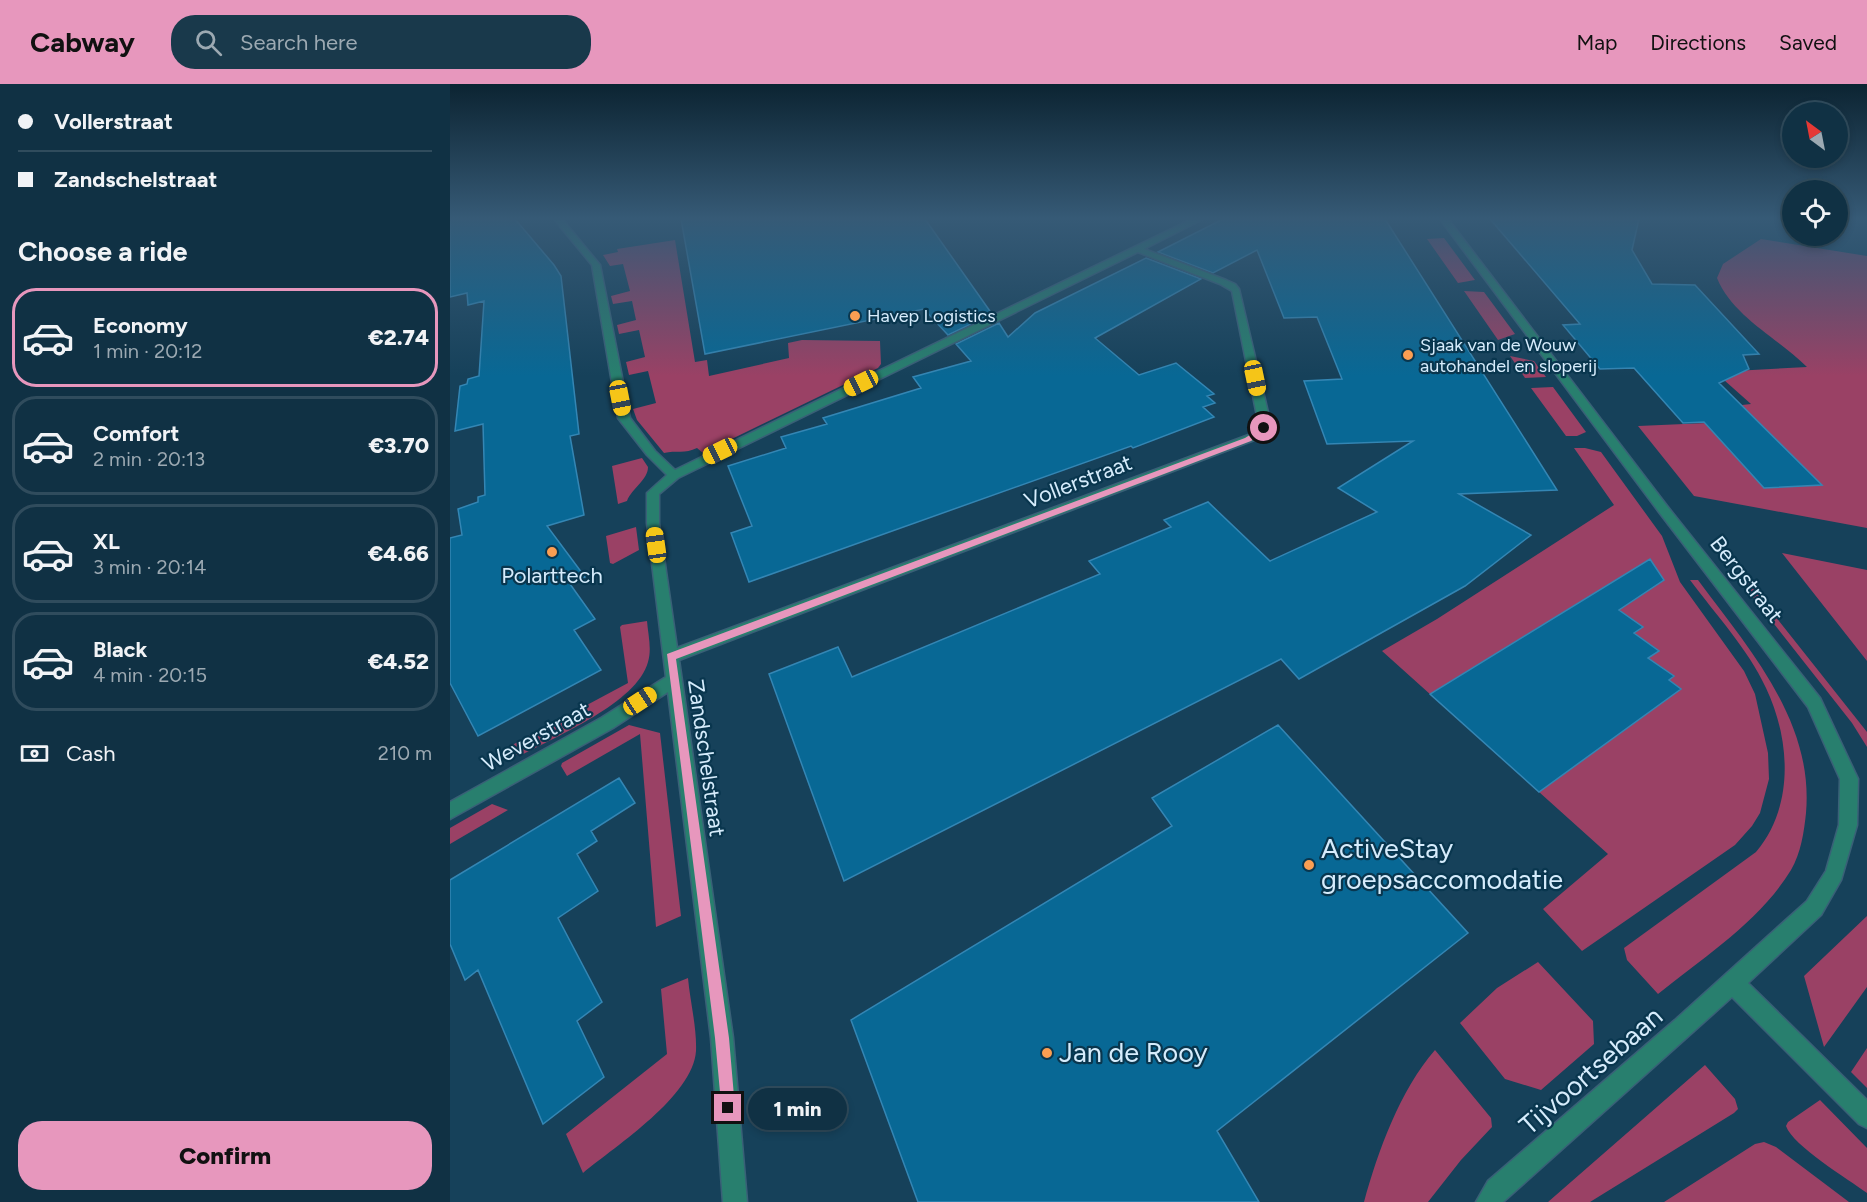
<!DOCTYPE html>
<meta charset="utf-8">
<style>
body{margin:0;font-family:Figtree,sans-serif;background:#19394b;color:#f1f3f6;height:100vh;display:flex;flex-direction:column;font-size:22px;white-space:nowrap}
*{box-sizing:border-box;margin:0}
p{font-size:20px;color:#9ca9b2}
.icon{flex:none;width:33px;height:33px;fill:none;stroke:currentColor;stroke-width:2;stroke-linecap:round;stroke-linejoin:round}
.map{position:relative;flex:1;overflow:hidden}
.panel{display:flex;flex-direction:column;background:#103144;width:450px}
.panel>*{flex:none}
.hud{display:grid;align-content:center;height:132px;padding:0 18px;background:#103144}
.needle{width:39px;rotate:328deg}
.buttons{position:absolute;left:1332px;top:18px;display:grid;gap:12px}
.buttons a{display:grid;place-items:center;width:66px;height:66px;border-radius:50%;background:#103144;box-shadow:0 3px 9px #0003,0 0 0 2px #304c5d;font-size:30px}
.end{position:absolute;width:27px;height:27px;margin:-14px;border:8px solid #e797bd;background:#111;box-shadow:0 0 0 3px #111}
.from{border-radius:50%}
.bubble{position:absolute;height:42px;border-radius:21px;background:#103144;box-shadow:0 3px 9px #0003,0 0 0 2px #304c5d;font-size:20px;font-weight:800;line-height:42px;text-align:center}
.car{position:absolute;width:18px;height:36px;margin:-18px -9px;border-radius:8px;box-shadow:0 0 4px 2px #0007;background:linear-gradient(#f5c518 24%,#345 0 40%,#f5c518 0 76%,#345 0 86%,#f5c518 0)}
.hud b{display:flex;align-items:center;gap:21px;height:57px;font-size:22px}
.hud b+b{border-top:2px solid #304c5d}
.hud i{width:15px;height:15px;background:#f1f3f6}
ul{padding:0;list-style:none}
li{display:flex;align-items:center;gap:18px;height:99px;margin:0 12px 9px;padding:0 6px;border:3px solid #304c5d;border-radius:24px}
li div{flex:1}
li b{display:block;font-size:22px}
li em{font-style:normal;font-weight:800}
li.active{border-color:#e797bd}
li>.icon{width:54px;height:54px;stroke-width:1.5}
h2{padding:0 18px;font-size:27px;line-height:72px}
.pay{display:flex;align-items:center;gap:15px;height:66px;padding:0 18px;font-size:22px}
.pay p{margin-inline-start:auto}
.action{display:flex;gap:12px;margin-top:auto;padding:12px 18px}
.action a{flex:1;height:69px;border-radius:24px;background:#e797bd;color:#111;font-size:24px;font-weight:800;line-height:69px;text-align:center}
header{display:flex;align-items:center;gap:36px;box-sizing:border-box;height:84px;padding:0 30px;background:#e797bd;color:#111}
header strong{font-size:28px}
nav{display:flex;gap:33px;margin-inline-start:auto;font-size:21px}
.search{width:420px;height:54px;background:#19394b;display:flex;align-items:center;gap:15px;box-sizing:border-box;padding:0 21px;border-radius:24px;color:#9ca9b2;font-size:22px}
main{display:flex;flex:1;min-height:0}
.map>svg:first-child{display:block}
.green{fill:#9a4165}
.building{fill:#086895;stroke:#3486b4;stroke-width:1.5}
.lines{fill:none;stroke-linecap:round;stroke-linejoin:round}
.minor-casing{stroke:#396077;stroke-width:3}
.minor{fill:#287f6e;fill-rule:evenodd}
.route{fill:#e797bd}
.poi-dot{fill:#fb9e52;stroke:#09364e;stroke-width:2}
.labels{text-anchor:middle;stroke-width:4.5;stroke-linejoin:round;paint-order:stroke}
.far-poi-label{font-size:18px;fill:#d6ecfc;stroke:#09364e;text-anchor:start}
.street-label{font-size:22px;fill:#d6ecfc;stroke:#09364e}
.poi-label{font-size:22px;fill:#d6ecfc;stroke:#09364e}
.near-poi-label{font-size:27px;fill:#d6ecfc;stroke:#09364e;text-anchor:start}
.near-street-label{font-size:27px;fill:#d6ecfc;stroke:#09364e}
</style>
<header>
<strong>Cabway</strong>
<div class="search"><svg class="icon" aria-label="search" viewBox="0 0 24 24"><circle cx="10" cy="10" r="6"/><path d="M15 15l6 6"/></svg>Search here</div>
<nav><a>Map</a><a>Directions</a><a>Saved</a></nav>
</header>
<main>
<section class="panel">
<div class="hud">
<b><i class="from"></i>Vollerstraat</b>
<b><i></i>Zandschelstraat</b>
</div>
<h2>Choose a ride</h2>
<ul>
<li class="active"><svg class="icon" aria-label="car" viewBox="0 0 24 24"><path d="M5 17H2v-5l4-1 3-4h7l3 4 3 1v5h-3M9 17h6M6 11h13"/><circle cx="7" cy="17" r="2"/><circle cx="17" cy="17" r="2"/></svg><div><b>Economy</b><p>1 min · 20:12</p></div><em>€2.74</em></li>
<li><svg class="icon" aria-label="car" viewBox="0 0 24 24"><path d="M5 17H2v-5l4-1 3-4h7l3 4 3 1v5h-3M9 17h6M6 11h13"/><circle cx="7" cy="17" r="2"/><circle cx="17" cy="17" r="2"/></svg><div><b>Comfort</b><p>2 min · 20:13</p></div><em>€3.70</em></li>
<li><svg class="icon" aria-label="car" viewBox="0 0 24 24"><path d="M5 17H2v-5l4-1 3-4h7l3 4 3 1v5h-3M9 17h6M6 11h13"/><circle cx="7" cy="17" r="2"/><circle cx="17" cy="17" r="2"/></svg><div><b>XL</b><p>3 min · 20:14</p></div><em>€4.66</em></li>
<li><svg class="icon" aria-label="car" viewBox="0 0 24 24"><path d="M5 17H2v-5l4-1 3-4h7l3 4 3 1v5h-3M9 17h6M6 11h13"/><circle cx="7" cy="17" r="2"/><circle cx="17" cy="17" r="2"/></svg><div><b>Black</b><p>4 min · 20:15</p></div><em>€4.52</em></li>
</ul>
<div class="pay"><svg class="icon" aria-label="cash" viewBox="0 0 24 24"><path d="M3 7h18v10H3z"/><circle cx="12" cy="12" r="2"/></svg>Cash<p>210 m</p></div>
<div class="action"><a>Confirm</a></div>
</section>
<div class="map">
<svg width="1417" height="1118" viewBox="0 0 1417 1118">
<rect width="100%" height="100%" fill="#16415a"/>
<path class="green" d="M 994,154 L 1025,196 L 1008,199 L 977,155 Z
M 1311,155 L 1417,172 L 1417,444 L 1244,412 L 1188,342 L 1280,338 L 1265,324 L 1301,320 L 1265,288 L 1357,283 C 1328,254 1283,233 1267,194 L 1273,180 Z
M 225,156 L 245,278 L 257,276 L 259,292 L 339,274 L 338,259 L 352,256 L 430,257 L 431,280 L 428,284 L 253,369 L 247,364 C 235,370 226,366 214,369 L 187,336 L 183,325 L 206,319 L 198,287 L 179,291 L 176,278 L 195,273 L 189,246 L 169,250 L 167,241 L 186,236 L 182,217 L 163,220 L 161,212 L 180,207 L 173,180 L 160,182 L 153,171 L 168,168 L 167,165 Z
M 1014,207 L 1034,208 L 1065,250 L 1048,256 Z
M 1060,272 L 1084,277 L 1096,293 L 1075,294 Z
M 1103,303 L 1136,348 L 1127,352 L 1116,352 L 1081,304 Z
M 1124,364 L 1135,364 L 1151,368 L 1212,452 L 1230,498 L 1294,587 L 1305,610 L 1318,669 L 1319,695 L 1310,729 L 1302,742 L 1285,761 L 1132,867 L 1093,825 L 1158,770 L 932,567 L 987,535 L 1164,421 Z
M 192,374 L 198,383 C 198,396 182,404 177,417 L 168,420 L 162,382 Z
M 186,443 L 189,466 L 163,480 L 160,479 L 156,452 Z
M 1332,469 L 1417,486 L 1417,577 Z
M 1287,493 L 1294,493 L 1417,648 L 1417,663 L 1402,639 Z
M 1240,496 L 1248,496 C 1299,565 1364,637 1356,729 C 1354,748 1351,769 1341,786 C 1310,837 1254,873 1208,910 L 1177,876 L 1174,864 L 1306,768 C 1344,723 1341,657 1316,604 C 1298,565 1266,531 1240,496 Z
M 197,537 C 198,550 202,565 198,578 C 187,619 106,652 70,672 L 53,666 L 178,599 L 170,543 L 172,541 Z
M 179,641 L 210,649 L 231,832 L 206,843 L 190,650 L 117,692 L 111,682 L 112,679 Z
M 42,720 L 58,726 L 0,760 L 0,744 Z
M 1417,832 L 1417,903 L 1374,963 L 1354,892 Z
M 1088,878 L 1143,937 L 1144,960 L 1091,1006 L 1055,995 L 1010,939 L 1047,904 Z
M 238,894 C 240,917 247,944 246,967 C 243,1012 167,1061 133,1089 L 116,1050 L 217,970 L 211,905 Z
M 1417,964 L 1417,1004 L 1401,988 Z
M 985,966 L 1041,1034 L 1042,1043 L 1011,1076 L 978,1118 L 914,1118 C 928,1067 950,1006 985,966 Z
M 1255,981 L 1285,1015 L 1288,1025 L 1284,1029 L 1140,1118 L 1098,1118 Z
M 1370,1016 L 1417,1064 L 1417,1109 C 1398,1095 1343,1062 1336,1042 L 1338,1038 Z
M 1314,1058 L 1326,1063 L 1399,1118 L 1214,1118 L 1305,1060 Z"/>
<path class="building" d="M 0,135 L 65,135 L 104,181 L 111,192 L 129,350 L 120,352 L 134,431 L 97,442 L 135,493 L 120,500 L 145,535 L 124,546 L 151,586 L 28,652 L 0,599 L 0,454 L 12,451 L 8,425 L 28,418 L 28,413 L 35,411 L 33,340 L 5,347 L 10,302 L 17,300 L 18,295 L 29,292 L 34,217 L 18,221 L 17,209 L 0,213 Z
M 231,135 L 475,135 L 542,230 L 498,251 L 474,225 L 255,270 Z
M 773,135 L 935,135 L 1107,406 L 1009,410 L 1081,451 L 1015,502 L 849,595 L 831,575 L 394,797 L 319,590 L 388,563 L 402,593 L 650,490 L 639,477 L 721,443 L 714,436 L 758,418 L 820,477 L 927,428 L 888,404 L 963,357 L 877,360 L 854,297 L 892,295 L 867,233 L 834,234 L 807,166 L 763,189 L 708,168 Z
M 1040,135 L 1189,135 L 1182,166 L 1202,200 L 1245,201 L 1309,270 L 1293,271 L 1299,285 L 1269,299 L 1372,401 L 1314,404 L 1254,338 L 1233,339 L 1184,284 L 1150,285 L 1113,241 L 1130,240 Z
M 696,174 L 751,195 L 645,254 L 689,291 L 726,279 L 764,310 L 757,312 L 765,319 L 753,323 L 764,333 L 683,364 L 681,362 L 299,498 L 281,449 L 302,442 L 278,382 L 336,364 L 331,353 L 377,340 L 373,334 L 471,304 L 463,293 L 521,277 L 506,260 L 549,239 L 558,253 L 585,229 Z
M 1200,475 L 1214,496 L 1169,526 L 1193,543 L 1184,549 L 1209,567 L 1198,574 L 1224,592 L 1219,596 L 1231,605 L 1089,708 L 980,610 Z
M 828,641 L 1018,849 L 767,1047 L 809,1118 L 468,1118 L 401,936 L 722,742 L 702,714 Z
M 169,694 L 185,719 L 141,747 L 147,757 L 127,770 L 148,807 L 108,834 L 152,918 L 127,937 L 154,993 L 93,1040 L 28,886 L 15,896 L 0,860 L 0,796 Z"/>
<g class="lines">
<g class="minor-casing">
<path id="minor" d="M 104,135 L 112,135 L 150,181 L 180,334 L 205,367 L 225,386 L 742,135 L 753,135 L 694,165 L 776,196 L 785,200 L 789,205 L 820,337 L 820,344 L 812,353 L 229,576 L 283,954 L 297,1118 L 273,1118 L 261,954 L 218,608 L 163,644 L 0,735 L 0,718 L 151,634 L 216,593 L 197,439 L 197,409 L 217,391 L 197,371 L 168,334 L 142,181 ZM 688,168 L 770,200 L 782,207 L 808,337 L 808,344 L 804,349 L 227,564 L 209,439 L 209,410 L 228,394 Z
M 990,135 L 998,135 L 1217,422 L 1370,614 L 1408,695 L 1407,741 L 1391,796 L 1371,831 L 1298,899 L 1417,1016 L 1417,1044 L 1409,1040 L 1282,913 L 1053,1118 L 1026,1118 L 1038,1097 L 1225,936 L 1357,817 L 1376,787 L 1389,741 L 1390,695 L 1358,623 L 1209,428 Z"/>
</g>
<use href="#minor" class="minor"/>
</g>
<linearGradient id="sky" x2="0" y2="1"><stop stop-color="#0c2432"/><stop offset="0.46" stop-color="#365a76"/><stop offset="1" stop-color="#365a76" stop-opacity="0"/></linearGradient>
<rect width="1417" height="292" fill="url(#sky)"/>
<path class="route" d="M 814,342 L 817,346 L 801,357 L 226,575 L 279,954 L 285,1024 L 283,1030 L 278,1032 L 272,1030 L 265,954 L 217,570 L 795,354 Z"/>
<g class="poi-dot">
<circle cx="405" cy="232" r="6"/>
<circle cx="958" cy="271" r="6"/>
<circle cx="102" cy="468" r="6"/>
<circle cx="859" cy="781" r="6"/>
<circle cx="597" cy="969" r="6"/>
</g>
<g class="labels">
<g class="far-poi-label">
<text x="417" y="238">Havep Logistics</text>
<text x="970" y="267">Sjaak van de Wouw<tspan x="970" dy="21">autohandel en sloperij</tspan></text>
</g>
<g class="street-label">
<text transform="translate(628 397) rotate(-21)" y="8">Vollerstraat</text>
<text transform="translate(1297 495) rotate(52)" y="8">Bergstraat</text>
<text transform="translate(86 652) rotate(-29)" y="8">Weverstraat</text>
<text transform="translate(257 674) rotate(82)" y="8">Zandschelstraat</text>
</g>
<g class="poi-label">
<text x="102" y="499">Polarttech</text>
</g>
<g class="near-poi-label">
<text x="871" y="774">ActiveStay<tspan x="871" dy="31">groepsaccomodatie</tspan></text>
<text x="609" y="978">Jan de Rooy</text>
</g>
<g class="near-street-label">
<text transform="translate(1141 987) rotate(-41)" y="9">Tijvoortsebaan</text>
</g>
</g>
</svg>
<div class="buttons">
<a><svg class="needle" viewBox="-14 -14 28 28"><path d="M0-13l5 13h-10z" fill="#e53935"/><path d="M0 13l5-13h-10z" fill="#9ca9b2"/></svg></a>
<a><svg class="icon" aria-label="locate" viewBox="0 0 24 24"><circle cx="12" cy="12" r="6"/><path d="M12 2v4M12 18v4M2 12h4M18 12h4"/></svg></a>
</div>
<i class="end from" style="left:814px;top:344px"></i>
<i class="end" style="left:278px;top:1024px"></i>
<div class="bubble" style="left:298px;top:1004px;width:99px">1 min</div>
<i class="car" style="left:805px;top:294px;rotate:168deg"></i>
<i class="car" style="left:411px;top:299px;rotate:244deg"></i>
<i class="car" style="left:170px;top:314px;rotate:169deg"></i>
<i class="car" style="left:270px;top:367px;rotate:244deg"></i>
<i class="car" style="left:206px;top:461px;rotate:352deg"></i>
<i class="car" style="left:190px;top:617px;rotate:57deg"></i>
</div>
</main>
